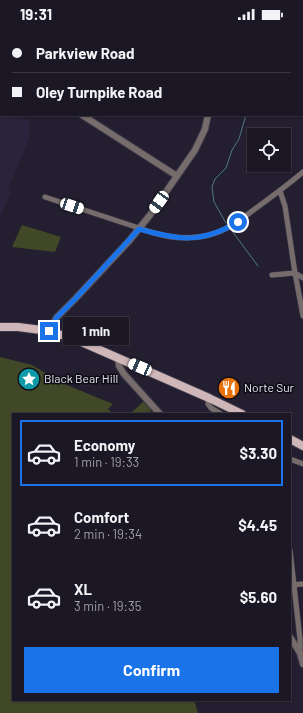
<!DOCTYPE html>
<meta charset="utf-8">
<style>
body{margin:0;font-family:Barlow,sans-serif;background:#282431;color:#f1f3f6;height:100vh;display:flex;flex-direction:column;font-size:15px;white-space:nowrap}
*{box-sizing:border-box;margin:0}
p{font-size:13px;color:#a09fa6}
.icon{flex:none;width:22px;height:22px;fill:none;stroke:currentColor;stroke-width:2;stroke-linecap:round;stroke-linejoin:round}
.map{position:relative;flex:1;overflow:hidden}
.details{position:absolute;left:12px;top:385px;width:279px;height:288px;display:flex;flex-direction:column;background:#1b1724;border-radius:0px;box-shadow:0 1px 3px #0004,0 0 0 1px #393641}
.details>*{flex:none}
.hud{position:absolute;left:0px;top:0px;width:303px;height:88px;box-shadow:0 1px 3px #0004,0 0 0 1px #393641;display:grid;align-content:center;height:88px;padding:0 12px;background:#1b1724}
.fabs{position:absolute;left:247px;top:100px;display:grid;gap:8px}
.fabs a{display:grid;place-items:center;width:44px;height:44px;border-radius:0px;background:#1b1724;box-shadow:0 1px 3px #0004,0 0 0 1px #393641;font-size:20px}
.end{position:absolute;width:18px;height:18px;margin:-9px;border:5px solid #1a73e8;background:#fff;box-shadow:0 0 0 2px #fff}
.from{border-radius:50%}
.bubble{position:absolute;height:28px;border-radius:0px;background:#1b1724;box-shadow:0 1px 3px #0004,0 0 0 1px #393641;font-size:13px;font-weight:700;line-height:28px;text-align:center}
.car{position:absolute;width:12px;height:24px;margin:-12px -6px;border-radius:5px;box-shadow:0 0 3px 1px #0007;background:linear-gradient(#fff 24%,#345 0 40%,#fff 0 76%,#345 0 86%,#fff 0)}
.hud b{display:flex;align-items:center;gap:14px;height:38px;font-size:15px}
.hud b+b{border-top:1px solid #393641}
.hud i{width:10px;height:10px;background:#f1f3f6}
ul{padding:7px 0 0;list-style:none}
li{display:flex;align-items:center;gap:12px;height:66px;margin:0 8px 6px;padding:0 4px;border:2px solid transparent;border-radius:0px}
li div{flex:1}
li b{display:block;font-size:15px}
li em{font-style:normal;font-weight:700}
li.on{border-color:#1a73e8}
li>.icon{width:36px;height:36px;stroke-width:1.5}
.button{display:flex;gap:8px;margin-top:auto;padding:8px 12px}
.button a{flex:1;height:46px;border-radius:0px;background:#1a73e8;color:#fff;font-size:16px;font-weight:700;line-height:46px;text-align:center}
.status{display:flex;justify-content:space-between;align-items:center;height:28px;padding:0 20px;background:#1b1724;direction:ltr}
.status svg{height:11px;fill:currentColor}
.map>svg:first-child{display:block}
.built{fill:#2a233b}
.green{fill:#414827}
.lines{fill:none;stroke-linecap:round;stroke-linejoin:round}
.stream{stroke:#4d7982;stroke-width:1}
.minor-casing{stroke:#403b4b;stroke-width:6}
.tertiary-casing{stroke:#403b4b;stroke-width:8}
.secondary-casing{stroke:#403b4b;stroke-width:8}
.primary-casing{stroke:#403b4b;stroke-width:10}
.minor{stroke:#776c6c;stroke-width:5}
.tertiary{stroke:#776c6c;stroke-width:6}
.secondary{stroke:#a99697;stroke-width:7}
.primary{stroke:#cfb6b8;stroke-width:8}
.route{stroke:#1a73e8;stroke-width:5}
.labels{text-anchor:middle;stroke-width:3;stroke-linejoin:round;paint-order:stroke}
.poi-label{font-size:12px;fill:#e9e6f2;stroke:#0c0a12;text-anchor:start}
</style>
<div class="status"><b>19:31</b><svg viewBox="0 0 49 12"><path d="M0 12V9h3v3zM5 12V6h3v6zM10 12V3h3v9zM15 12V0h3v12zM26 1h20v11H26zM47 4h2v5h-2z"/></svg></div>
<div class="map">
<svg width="303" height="685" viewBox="0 0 303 685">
<rect width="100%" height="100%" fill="#241f30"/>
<path class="built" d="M 1,71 L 1,87 L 21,87 L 31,95 L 28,99 L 30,105 L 29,111 L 9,159 L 11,164 L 0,189 L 0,72 Z"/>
<path class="green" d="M 22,197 L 61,209 L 55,224 L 12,219 Z
M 0,329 L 32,337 L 62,355 L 113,376 L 108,381 L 113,386 L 13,386 L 13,672 L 194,672 L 198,685 L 0,685 Z
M 145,372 L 153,381 L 147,386 L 130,386 Z"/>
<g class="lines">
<path class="stream" d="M 46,0 L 47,1
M 302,38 L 303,39
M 302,41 L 303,40
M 226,195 L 214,174 L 212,159 L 215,151 L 226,140 L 232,122 L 239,111 L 246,87
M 232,203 L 258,238"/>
<g class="minor-casing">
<path id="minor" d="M 280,163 L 285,178 L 295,245 L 303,288
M 45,169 L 154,205 C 179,212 206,212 229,199 C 240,193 249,185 259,178 C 274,167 289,156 303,144
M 272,247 L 295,245 L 303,250
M 209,370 L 208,376 L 211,380 L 221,386
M 290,431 L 303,436
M 290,522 L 300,611 L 300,625
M 290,557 L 303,556"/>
</g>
<g class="tertiary-casing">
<path id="tertiary" d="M 143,0 L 145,1
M 230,1 L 231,0
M 0,34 L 1,35
M 82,87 L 177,148
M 49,303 L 57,289 L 76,270 L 129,213 L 150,187 L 195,122 L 205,101 L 208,87
M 118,330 L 119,338 L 124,346 L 160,386
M 290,609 L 300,625 L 303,636"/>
</g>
<g class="secondary-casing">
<path id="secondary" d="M 69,1 L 70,0
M 0,65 L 1,64"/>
</g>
<g class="primary-casing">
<path id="primary" d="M 0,299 L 18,299 L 49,303 L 77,312 L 209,370 L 242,386
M 290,411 L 303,418"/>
</g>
<use href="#minor" class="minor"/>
<use href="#tertiary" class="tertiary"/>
<use href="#secondary" class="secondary"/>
<use href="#primary" class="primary"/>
</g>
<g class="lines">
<path class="route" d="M 49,303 L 57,289 L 76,270 L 139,201 C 178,212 201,216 238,194"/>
</g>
<defs>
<g id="sight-disc" transform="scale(1.15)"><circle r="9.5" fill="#0f9aa8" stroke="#0c0a12"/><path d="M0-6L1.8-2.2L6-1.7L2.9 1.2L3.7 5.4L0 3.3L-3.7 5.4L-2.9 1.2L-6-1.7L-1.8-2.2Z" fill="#fff"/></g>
<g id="restaurant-disc" transform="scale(1.15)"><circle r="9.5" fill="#e8710a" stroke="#0c0a12"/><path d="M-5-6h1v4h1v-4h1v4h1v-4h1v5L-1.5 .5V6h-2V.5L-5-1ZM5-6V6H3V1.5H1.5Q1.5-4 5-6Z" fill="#fff"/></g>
</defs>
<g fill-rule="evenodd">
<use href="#sight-disc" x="29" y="351"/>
<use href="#restaurant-disc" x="229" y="360"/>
</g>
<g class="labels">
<g class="poi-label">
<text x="44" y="355">Black Bear Hill</text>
<text x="244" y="364">Norte Sur</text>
</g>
</g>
</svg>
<div class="fabs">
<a><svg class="icon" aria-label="locate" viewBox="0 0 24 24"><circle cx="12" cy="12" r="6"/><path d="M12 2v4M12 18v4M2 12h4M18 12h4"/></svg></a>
</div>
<i class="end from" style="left:238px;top:194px"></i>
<i class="end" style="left:49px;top:303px"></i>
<div class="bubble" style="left:63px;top:289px;width:66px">1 min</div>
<i class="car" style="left:159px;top:174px;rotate:215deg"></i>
<i class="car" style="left:72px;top:178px;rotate:108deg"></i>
<i class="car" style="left:140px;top:339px;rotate:293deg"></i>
<div class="hud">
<b><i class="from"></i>Parkview Road</b>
<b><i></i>Oley Turnpike Road</b>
</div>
<section class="details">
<ul>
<li class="on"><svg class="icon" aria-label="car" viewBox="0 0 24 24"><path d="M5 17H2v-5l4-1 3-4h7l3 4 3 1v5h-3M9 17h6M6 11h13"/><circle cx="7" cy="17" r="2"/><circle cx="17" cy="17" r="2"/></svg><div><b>Economy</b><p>1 min · 19:33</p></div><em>$3.30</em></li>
<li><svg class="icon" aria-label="car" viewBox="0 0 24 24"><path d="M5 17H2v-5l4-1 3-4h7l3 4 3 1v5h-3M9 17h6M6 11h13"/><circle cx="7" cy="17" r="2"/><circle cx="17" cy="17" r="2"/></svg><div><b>Comfort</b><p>2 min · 19:34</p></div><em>$4.45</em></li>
<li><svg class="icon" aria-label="car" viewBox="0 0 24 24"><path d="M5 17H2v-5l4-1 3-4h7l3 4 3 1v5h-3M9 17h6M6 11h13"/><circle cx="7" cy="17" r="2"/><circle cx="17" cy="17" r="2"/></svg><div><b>XL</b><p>3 min · 19:35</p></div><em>$5.60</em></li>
</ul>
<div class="button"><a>Confirm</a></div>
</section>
</div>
